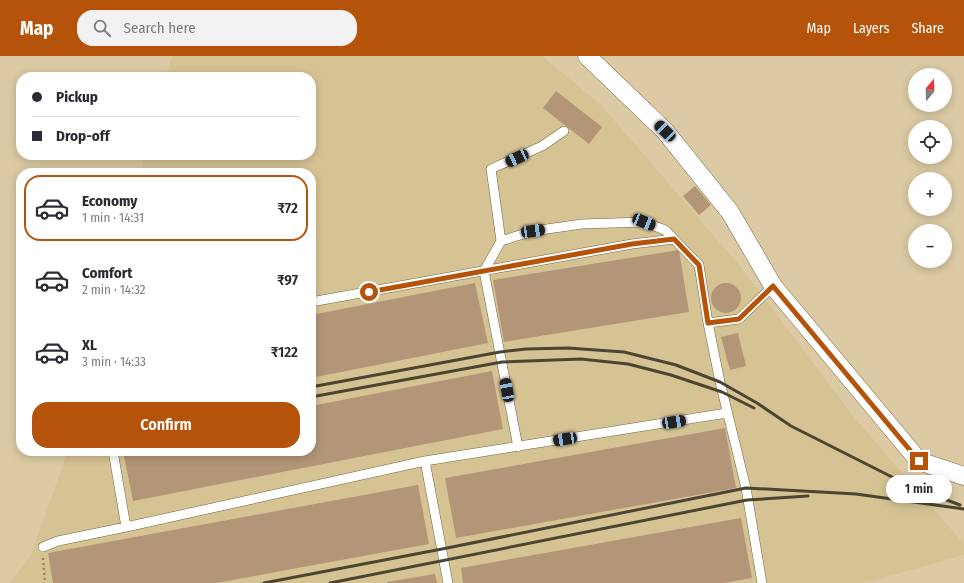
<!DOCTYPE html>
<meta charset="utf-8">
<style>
body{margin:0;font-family:"Fira Sans Condensed",sans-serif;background:#f2f2f3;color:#2b2b33;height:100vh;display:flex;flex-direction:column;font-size:15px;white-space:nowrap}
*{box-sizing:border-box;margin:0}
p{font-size:13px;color:#7c7c81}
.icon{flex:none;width:22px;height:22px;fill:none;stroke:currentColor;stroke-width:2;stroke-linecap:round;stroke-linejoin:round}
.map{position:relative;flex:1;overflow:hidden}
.panel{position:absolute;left:16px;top:112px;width:300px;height:288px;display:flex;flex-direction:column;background:#fff;border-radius:16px;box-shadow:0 2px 10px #0003}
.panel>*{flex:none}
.banner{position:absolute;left:16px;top:16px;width:300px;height:88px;border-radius:16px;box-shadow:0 2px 10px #0003;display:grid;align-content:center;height:88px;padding:0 16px;background:#fff}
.needle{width:26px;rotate:19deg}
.buttons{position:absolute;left:908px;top:12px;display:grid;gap:8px}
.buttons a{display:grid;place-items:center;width:44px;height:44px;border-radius:50%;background:#fff;box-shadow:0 2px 10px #0003;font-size:20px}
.end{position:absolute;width:18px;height:18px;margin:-9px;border:5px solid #b45309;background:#fff;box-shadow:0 0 0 2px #fff}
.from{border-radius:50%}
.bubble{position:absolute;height:28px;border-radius:14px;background:#fff;box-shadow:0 2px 10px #0003;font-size:13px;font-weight:600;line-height:28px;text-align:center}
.car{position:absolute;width:12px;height:24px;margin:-12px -6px;border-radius:5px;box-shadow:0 0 3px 1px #0007;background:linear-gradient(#222 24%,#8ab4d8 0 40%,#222 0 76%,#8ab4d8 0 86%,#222 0)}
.banner b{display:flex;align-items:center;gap:14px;height:38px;font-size:15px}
.banner b+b{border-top:1px solid #e1e1e2}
.banner i{width:10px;height:10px;background:#2b2b33}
ul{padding:7px 0 0;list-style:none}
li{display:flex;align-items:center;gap:12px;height:66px;margin:0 8px 6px;padding:0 8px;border:2px solid transparent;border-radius:16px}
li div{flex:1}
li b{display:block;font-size:15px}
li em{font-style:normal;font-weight:600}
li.on{border-color:#b45309}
li>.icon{width:36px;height:36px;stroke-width:1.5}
.action{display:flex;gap:8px;margin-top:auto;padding:8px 16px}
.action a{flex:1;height:46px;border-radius:16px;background:#b45309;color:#fff;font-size:16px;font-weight:600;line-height:46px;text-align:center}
header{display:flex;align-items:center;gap:24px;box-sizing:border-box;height:56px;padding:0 20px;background:#b45309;color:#fff}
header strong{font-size:19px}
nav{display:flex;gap:22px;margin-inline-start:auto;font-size:14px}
.search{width:280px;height:36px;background:#f2f2f3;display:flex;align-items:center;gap:10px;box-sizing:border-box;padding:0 14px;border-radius:16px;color:#7c7c81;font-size:15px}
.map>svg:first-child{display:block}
.built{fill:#d6c394}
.building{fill:#b39678}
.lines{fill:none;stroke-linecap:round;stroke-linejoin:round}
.lane-casing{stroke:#746541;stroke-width:10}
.street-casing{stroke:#746541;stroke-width:19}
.path{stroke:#928669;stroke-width:2.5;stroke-dasharray:2 3;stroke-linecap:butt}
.lane{stroke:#fff;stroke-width:9}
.street{stroke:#fff;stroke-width:18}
.rail{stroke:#4c4532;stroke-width:3}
.route{stroke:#b45309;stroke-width:5}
</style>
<header>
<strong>Map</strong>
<div class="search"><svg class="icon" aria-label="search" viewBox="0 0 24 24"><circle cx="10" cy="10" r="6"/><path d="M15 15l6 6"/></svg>Search here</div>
<nav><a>Map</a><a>Layers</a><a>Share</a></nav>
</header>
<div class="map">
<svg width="964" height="527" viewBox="0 0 964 527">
<rect width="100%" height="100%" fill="#dbcaa3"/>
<path class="built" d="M 172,0 L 542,0 L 600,48 L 739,209 L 853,360 L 964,488 L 964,499 L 864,527 L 10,527 L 31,499 L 68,395 L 311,395 L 311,117 L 140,117 L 145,99 L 311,99 L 311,21 L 166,21 Z"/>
<path class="building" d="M 556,35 L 602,71 L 589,88 L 543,52 Z
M 695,130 L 711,149 L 699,159 L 683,140 Z
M 679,194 L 689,256 L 504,286 L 493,224 Z
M711 242a15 15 0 1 1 30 0a15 15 0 1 1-30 0Z
M 475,227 L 488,287 L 311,322 L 311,259 Z
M 738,277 L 746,310 L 730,314 L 721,281 Z
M 492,315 L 503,373 L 133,445 L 123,395 L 311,395 L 311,350 Z
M 725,372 L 736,432 L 456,482 L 445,422 Z
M 418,429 L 429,488 L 216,527 L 53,527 L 48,497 Z
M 741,462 L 752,522 L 724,527 L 463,527 L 461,512 Z
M 435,518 L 437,527 L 387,527 L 387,526 Z"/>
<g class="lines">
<g class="lane-casing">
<path id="lane" d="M 501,185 L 491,113 L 542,90 L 564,75
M 311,246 L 632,188 L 674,183
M 708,267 L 739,263 L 773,230
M 518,391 L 484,215 L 501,185 L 533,175 L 582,168 L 644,166 L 665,174 L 699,209 L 708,267 L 720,326 L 746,432 L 762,527
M 113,395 L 126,471
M 425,405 L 448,527
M 43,491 L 58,485 L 126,471 L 425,405 L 727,357"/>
</g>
<g class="street-casing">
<path id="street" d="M 587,0 L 665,75 L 730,156 L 773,230 L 919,405 L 964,420"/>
</g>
<path class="path" d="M 43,502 L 45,527"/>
<use href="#lane" class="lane"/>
<use href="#street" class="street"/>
<path class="rail" d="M 311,331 L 500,296 L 526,293 L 568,292 L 624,296 L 676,309 L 720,326 L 757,347 L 791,370 L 894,422 L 915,432 L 960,449
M 311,341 L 502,306 L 581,303 L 628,308 L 671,319 L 722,336 L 754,352
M 264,527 L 442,493 L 746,432 L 856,438 L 964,453
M 330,527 L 747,444 L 808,440"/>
</g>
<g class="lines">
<path class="route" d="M 369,236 L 632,188 L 674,183 L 699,209 L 708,267 L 739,263 L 773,230 L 919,405"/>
</g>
</svg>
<div class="buttons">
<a><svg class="needle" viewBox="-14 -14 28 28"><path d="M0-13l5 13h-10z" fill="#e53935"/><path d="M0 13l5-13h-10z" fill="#7c7c81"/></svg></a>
<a><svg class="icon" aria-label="locate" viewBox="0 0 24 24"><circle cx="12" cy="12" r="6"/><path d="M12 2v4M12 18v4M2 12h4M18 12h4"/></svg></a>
<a>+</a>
<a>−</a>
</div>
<i class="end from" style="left:369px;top:236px"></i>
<i class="end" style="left:919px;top:405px"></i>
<div class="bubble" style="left:886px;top:419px;width:66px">1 min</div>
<i class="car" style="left:665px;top:75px;rotate:314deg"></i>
<i class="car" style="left:517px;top:102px;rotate:245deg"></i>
<i class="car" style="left:644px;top:166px;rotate:112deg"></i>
<i class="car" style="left:533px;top:175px;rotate:82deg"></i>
<i class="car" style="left:507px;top:334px;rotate:349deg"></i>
<i class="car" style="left:674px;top:366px;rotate:81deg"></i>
<i class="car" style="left:565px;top:383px;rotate:261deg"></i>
<div class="banner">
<b><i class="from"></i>Pickup</b>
<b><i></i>Drop-off</b>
</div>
<section class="panel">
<ul>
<li class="on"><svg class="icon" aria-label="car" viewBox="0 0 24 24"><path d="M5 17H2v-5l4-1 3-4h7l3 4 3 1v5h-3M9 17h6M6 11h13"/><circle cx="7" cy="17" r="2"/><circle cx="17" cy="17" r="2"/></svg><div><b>Economy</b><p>1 min · 14:31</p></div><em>₹72</em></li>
<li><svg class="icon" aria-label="car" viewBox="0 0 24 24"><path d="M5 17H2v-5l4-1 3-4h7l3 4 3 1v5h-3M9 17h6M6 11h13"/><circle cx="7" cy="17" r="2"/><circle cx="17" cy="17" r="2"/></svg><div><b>Comfort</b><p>2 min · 14:32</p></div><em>₹97</em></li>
<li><svg class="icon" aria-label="car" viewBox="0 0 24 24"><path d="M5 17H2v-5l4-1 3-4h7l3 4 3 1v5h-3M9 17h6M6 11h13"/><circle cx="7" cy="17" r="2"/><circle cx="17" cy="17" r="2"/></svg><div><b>XL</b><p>3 min · 14:33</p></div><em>₹122</em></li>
</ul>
<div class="action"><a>Confirm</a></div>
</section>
</div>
